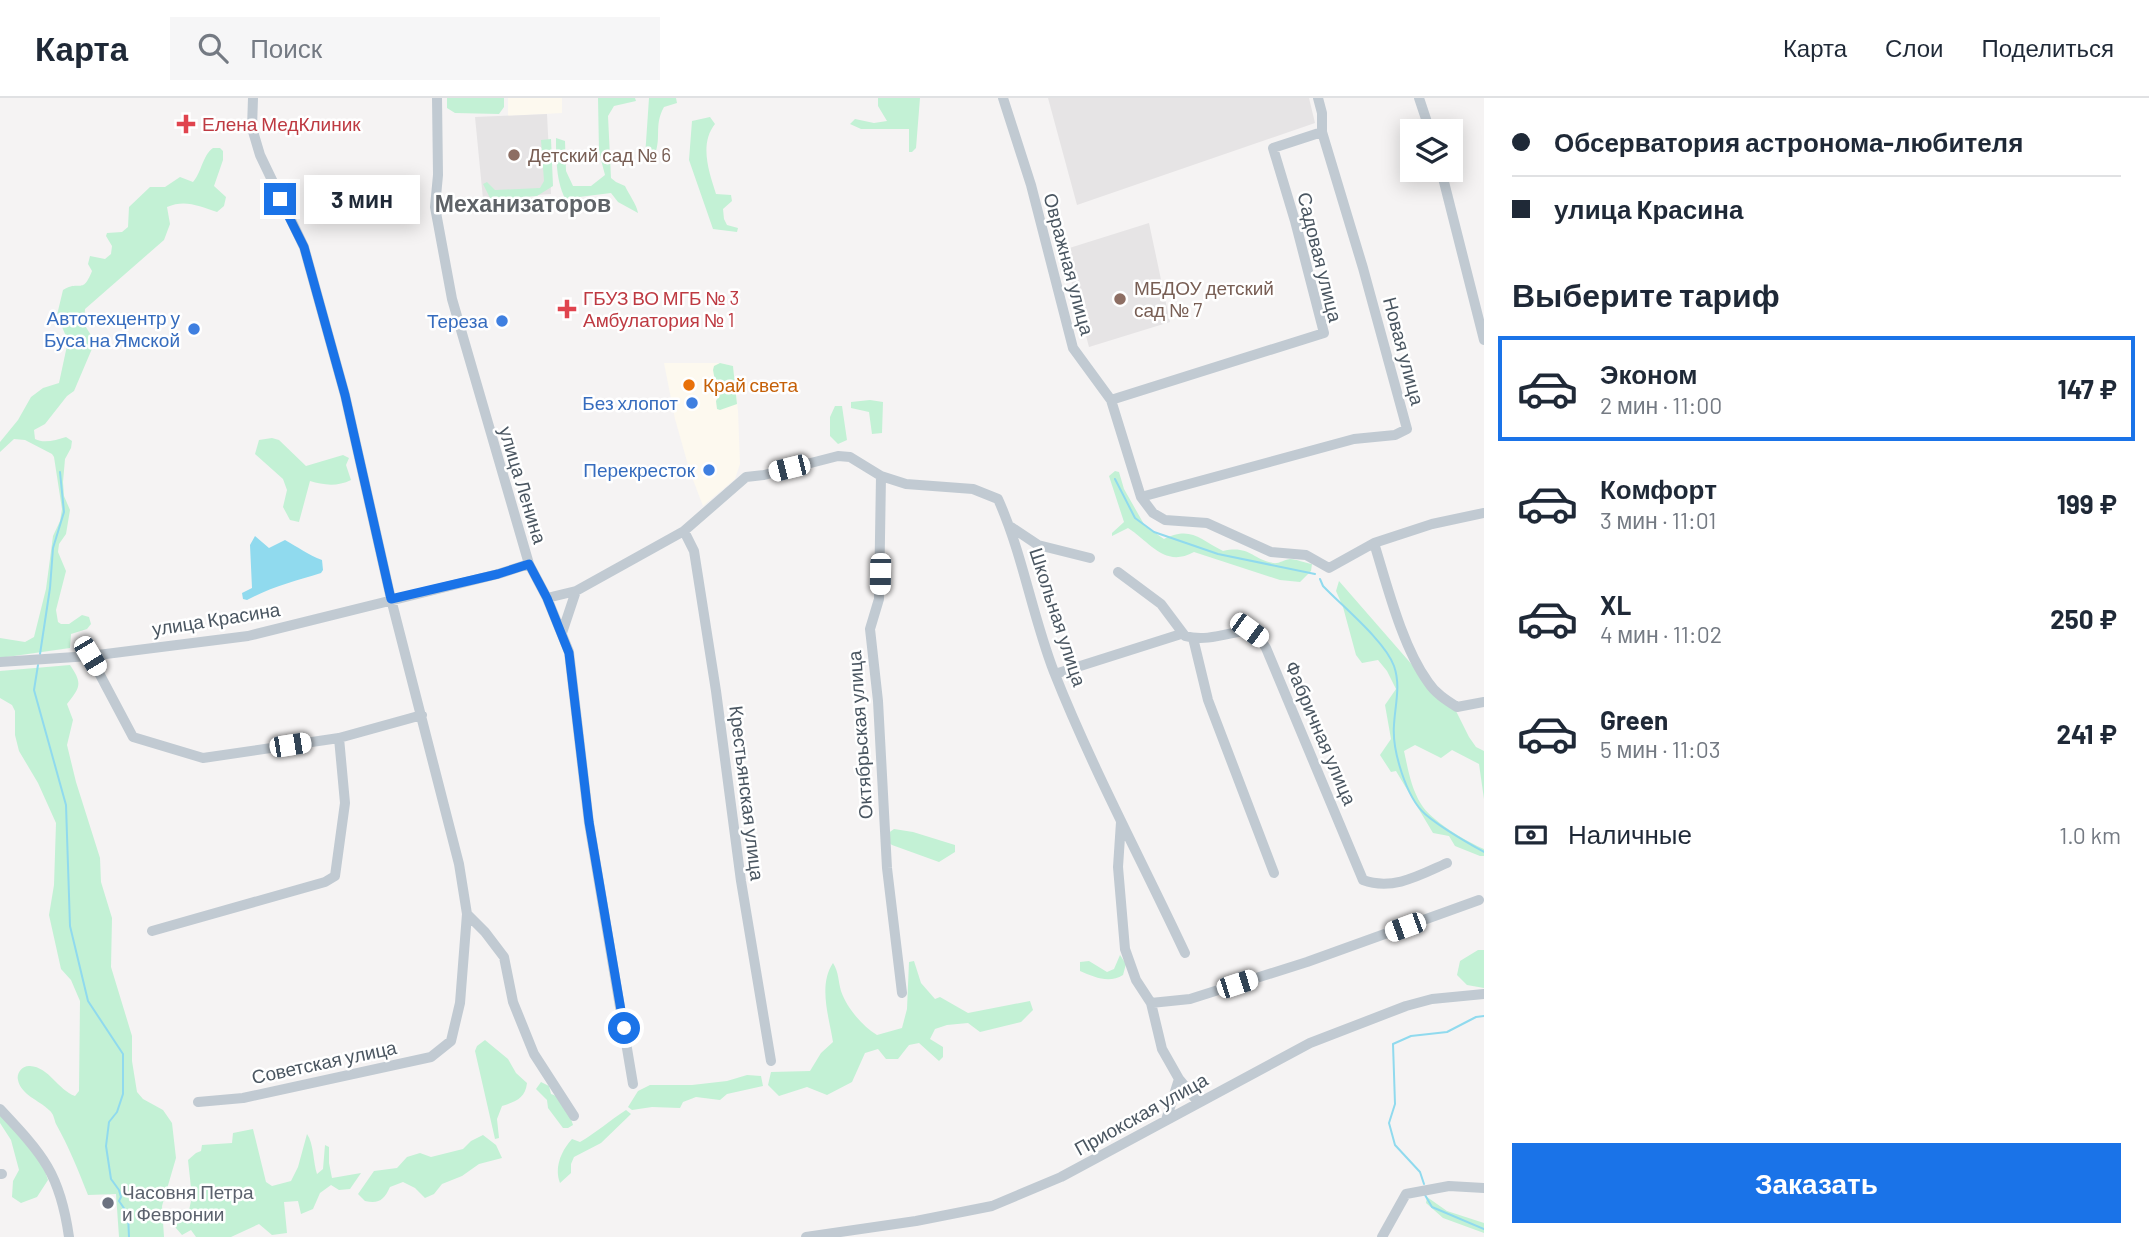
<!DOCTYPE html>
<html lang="ru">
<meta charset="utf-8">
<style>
body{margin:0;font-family:Barlow,sans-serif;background:#f6f6f7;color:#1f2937;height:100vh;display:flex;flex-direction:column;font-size:26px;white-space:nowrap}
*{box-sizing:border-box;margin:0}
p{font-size:23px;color:#747a83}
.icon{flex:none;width:38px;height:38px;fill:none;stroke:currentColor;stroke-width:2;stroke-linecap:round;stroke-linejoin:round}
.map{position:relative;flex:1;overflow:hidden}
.drawer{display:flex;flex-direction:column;background:#fff;width:665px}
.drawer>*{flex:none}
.hud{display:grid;align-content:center;height:154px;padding:0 28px;background:#fff}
.controls{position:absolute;left:1400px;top:21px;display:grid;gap:14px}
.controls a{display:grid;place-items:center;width:63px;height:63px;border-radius:0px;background:#fff;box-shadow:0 4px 18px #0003;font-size:35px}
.end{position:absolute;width:32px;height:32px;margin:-16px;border:9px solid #1a73e8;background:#fff;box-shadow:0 0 0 4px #fff}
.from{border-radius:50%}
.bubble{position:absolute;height:49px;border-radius:0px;background:#fff;box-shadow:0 4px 18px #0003;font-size:23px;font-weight:700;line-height:49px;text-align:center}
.car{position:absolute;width:21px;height:42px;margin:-21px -10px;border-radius:9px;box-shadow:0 0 5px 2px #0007;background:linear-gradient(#fff 24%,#345 0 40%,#fff 0 76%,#345 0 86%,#fff 0)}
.hud b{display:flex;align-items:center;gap:24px;height:66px;font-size:26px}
.hud b+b{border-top:2px solid #e0e1e3}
.hud i{width:18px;height:18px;background:#1f2937}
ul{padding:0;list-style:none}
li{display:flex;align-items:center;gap:21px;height:105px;margin:0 14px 10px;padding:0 14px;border:4px solid transparent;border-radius:0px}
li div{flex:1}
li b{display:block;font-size:26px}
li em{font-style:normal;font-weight:700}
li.selected{border-color:#1a73e8}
li>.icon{width:63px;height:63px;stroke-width:1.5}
h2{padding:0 28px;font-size:32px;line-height:84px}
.pay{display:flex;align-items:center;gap:18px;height:77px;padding:0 28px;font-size:26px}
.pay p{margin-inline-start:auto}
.button{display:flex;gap:14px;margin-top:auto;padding:14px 28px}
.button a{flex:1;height:80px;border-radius:0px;background:#1a73e8;color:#fff;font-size:28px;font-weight:700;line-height:80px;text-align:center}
header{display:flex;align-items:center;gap:42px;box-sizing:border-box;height:98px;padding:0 35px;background:#fff;border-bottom:2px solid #e0e1e3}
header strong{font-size:33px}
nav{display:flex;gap:38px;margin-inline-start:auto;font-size:24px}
.search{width:490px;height:63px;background:#f6f6f7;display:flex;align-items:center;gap:18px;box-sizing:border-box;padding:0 24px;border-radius:0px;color:#747a83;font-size:26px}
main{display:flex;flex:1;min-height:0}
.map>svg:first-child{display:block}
.commercial{fill:#fdf9ef}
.education{fill:#e6e4e5}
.green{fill:#c3f1d5}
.water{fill:#90daee}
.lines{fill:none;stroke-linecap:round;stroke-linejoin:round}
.stream{stroke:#90daee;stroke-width:2}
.minor{stroke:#c1cad2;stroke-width:10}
.route{stroke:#1a73e8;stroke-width:9}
.health-dot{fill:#e0444e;stroke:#fff;stroke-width:2.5}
.education-dot{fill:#8d6e63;stroke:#fff;stroke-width:2.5}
.shop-dot{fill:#3f7fe0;stroke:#fff;stroke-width:2.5}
.food-dot{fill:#e8710a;stroke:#fff;stroke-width:2.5}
.worship-dot{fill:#6b7280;stroke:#fff;stroke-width:2.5}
.labels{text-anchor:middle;stroke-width:5;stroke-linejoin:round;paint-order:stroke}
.health-label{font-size:19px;fill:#be3a42;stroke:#fff;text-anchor:start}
.education-label{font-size:19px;fill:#785e54;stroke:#fff;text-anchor:start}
.street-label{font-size:19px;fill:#4a5661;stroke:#fff}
.shop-label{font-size:19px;fill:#366cbe;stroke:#fff;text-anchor:end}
.food-label{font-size:19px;fill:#c56008;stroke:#fff;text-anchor:start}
.worship-label{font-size:19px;fill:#5b616d;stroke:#fff;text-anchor:start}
.quarter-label{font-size:23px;font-weight:bold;fill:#5f6368;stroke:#fff}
</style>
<header>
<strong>Карта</strong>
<div class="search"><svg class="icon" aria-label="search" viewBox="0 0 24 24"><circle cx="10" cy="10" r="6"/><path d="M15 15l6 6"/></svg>Поиск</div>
<nav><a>Карта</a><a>Слои</a><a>Поделиться</a></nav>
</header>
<main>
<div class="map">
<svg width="1484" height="1139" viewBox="0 0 1484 1139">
<rect width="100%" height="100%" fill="#f5f3f3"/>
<path class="commercial" d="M 508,0 L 562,0 L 562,15 L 508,18 Z
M 664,265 L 720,265 L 733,268 L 738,313 L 740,366 L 735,381 L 703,408 L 690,374 L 675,321 Z"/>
<path class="education" d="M 1048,0 L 1309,0 L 1315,25 L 1077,107 Z
M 547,16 L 551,96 L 483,101 L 475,19 Z
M 1149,125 L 1170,224 L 1089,249 L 1063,152 Z"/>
<path class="green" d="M 447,0 L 504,0 L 504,9 L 499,16 L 455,15 L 447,10 Z
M 598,0 L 635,0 L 636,3 L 614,8 L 608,18 L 611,80 L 616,84 L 625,88 C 629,97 636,105 638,115 L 618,104 L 611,95 L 579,99 L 570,107 C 556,92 556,60 556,40 L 565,43 L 566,73 L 573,88 L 591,88 L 605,77 L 599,54 Z
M 649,0 L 676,0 L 677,5 L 664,9 C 653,28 663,42 653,60 L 645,59 Z
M 878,0 L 920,0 L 916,50 L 912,54 L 909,54 L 909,31 L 861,31 L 850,26 L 855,21 L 874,25 L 887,23 L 878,8 Z
M 710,19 L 715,26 C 699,46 709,74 716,96 L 731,97 L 732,103 L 723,111 L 724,121 L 727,127 L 738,130 L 737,134 L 713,131 L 689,62 L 692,23 Z
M 551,41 L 553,88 L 537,98 L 491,102 L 483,86 L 487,84 L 495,92 L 540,90 L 544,83 L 541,42 Z
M 213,50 L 220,50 L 223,53 L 223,62 L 214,88 L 226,99 L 224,108 L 217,114 C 199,108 185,101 167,109 L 170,126 L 164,142 L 85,211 L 84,226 L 94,242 L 94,246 L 74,293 L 67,298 L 45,326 L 34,332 L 35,341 C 44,346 56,342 66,339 L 72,343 L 71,350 L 65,361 L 63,384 L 64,398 L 70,412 L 66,436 L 59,446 L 58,454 L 66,473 L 56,512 L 58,524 L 61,526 L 69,526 L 82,517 L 89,519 L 91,526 L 87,531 L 71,536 L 70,550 L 0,560 L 0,540 L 25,544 L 34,539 L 46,491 L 53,438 L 60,423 L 62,411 L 54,359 L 52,356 L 25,342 L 14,341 L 0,354 L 0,344 L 18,322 L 31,299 L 43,290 L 59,285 L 68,243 L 57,217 L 63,192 C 80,181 82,198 92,173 L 88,166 L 90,158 L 105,161 L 111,156 L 112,148 L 106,138 L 107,135 L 122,134 L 128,129 L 129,109 L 150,89 L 165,89 L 180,79 L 193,84 C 202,74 202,58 213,50 Z
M 720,265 L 733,268 L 737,306 L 720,312 L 717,311 L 716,303 L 718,299 L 713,272 L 714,268 Z
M 870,302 L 883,304 L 882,335 L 872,336 L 869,314 L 851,310 L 851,304 Z
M 835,308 L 842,308 L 847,342 L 838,346 L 830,338 L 830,319 Z
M 272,340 L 279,342 L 306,368 L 343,357 L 349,360 L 346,367 L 351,382 C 337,389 323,387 310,383 L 299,424 L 290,422 L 283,409 L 287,392 L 283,381 L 255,356 L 259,342 Z
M 1115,373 L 1119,374 L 1124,391 L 1145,428 L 1164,441 C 1191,428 1199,441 1223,453 C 1249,447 1252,461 1273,465 C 1279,466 1283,462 1290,461 C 1296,461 1305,465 1312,466 L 1311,473 L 1300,484 L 1280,482 L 1194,454 C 1165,470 1151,445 1128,430 L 1112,438 L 1112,435 L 1124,424 L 1109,378 Z
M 1339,483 L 1414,569 L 1450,601 L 1469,639 L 1476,649 L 1484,653 L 1484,701 L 1479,666 L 1452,652 L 1441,660 L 1415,647 L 1404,653 C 1408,671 1411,690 1421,706 C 1430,722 1467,744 1484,751 L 1484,758 L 1480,758 L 1455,748 L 1449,738 L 1433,735 L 1396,673 L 1391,674 L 1380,657 L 1391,641 L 1385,607 L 1396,591 L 1387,573 L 1378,562 L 1362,565 L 1356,557 L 1343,509 L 1336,493 Z
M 70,567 C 83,586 80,589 67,606 L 73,622 L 67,647 L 76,684 L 100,760 L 101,784 L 112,820 L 111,869 L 132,938 L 132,963 L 137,994 L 143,1001 L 163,1012 L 172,1025 L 176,1060 L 162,1108 L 164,1139 L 119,1139 L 116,1096 L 88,1097 C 78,1072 69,1049 56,1026 C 54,1021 54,1016 49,1012 C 39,1002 21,997 18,982 C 16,975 23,967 30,968 C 49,969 58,992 75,998 L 79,993 L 80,903 L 71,882 L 61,871 L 49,817 L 54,787 L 56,725 L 38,685 L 19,653 L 15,637 L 15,613 L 12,607 L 0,600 L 0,573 Z
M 894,731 L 913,734 L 955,747 L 955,754 L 939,764 L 892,747 L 888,744 L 887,736 Z
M 1478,852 L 1484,852 L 1484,890 L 1467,887 L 1457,877 L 1460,863 Z
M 1120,857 L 1126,866 L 1123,877 C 1109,886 1094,879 1080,873 L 1080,864 L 1089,863 L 1107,874 L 1114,871 Z
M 914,863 L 921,885 L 935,901 L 940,899 L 968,915 L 1030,903 L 1033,912 L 1021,924 L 980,934 L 968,925 L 947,927 L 935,931 L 930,941 L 943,949 L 943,959 L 939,963 L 919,945 L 909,947 L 898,961 L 886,961 L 878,951 L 865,955 L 852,984 L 827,997 L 807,989 L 779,998 L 768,987 L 771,974 L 810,973 L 821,955 L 833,944 C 829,919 818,887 833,865 C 839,875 838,882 841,893 C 847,910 862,928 877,937 L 902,930 L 907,911 L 909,864 Z
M 485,942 L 508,961 L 516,975 L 527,985 C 525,1001 516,1003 502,1008 L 497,1021 L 499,1040 L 495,1041 L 475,953 L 477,948 Z
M 747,977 L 761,978 L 763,988 L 727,996 L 720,1002 L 696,999 L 683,1004 L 680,1010 L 652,1009 L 632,1012 L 628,1009 L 638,993 L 650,987 L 692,987 L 727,983 Z
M 541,984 L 549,988 L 551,996 C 563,999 570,1016 573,1027 L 568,1030 L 563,1030 L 548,1010 L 547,1002 L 536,991 Z
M 626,1012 L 631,1016 L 601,1045 L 574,1059 L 571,1066 L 571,1075 L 560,1085 C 554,1070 561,1053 572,1041 L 580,1044 C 596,1035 610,1022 626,1012 Z
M 0,1017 C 19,1036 41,1056 48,1082 L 37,1099 L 21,1105 L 12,1099 L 13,1083 L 19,1072 L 11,1042 L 0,1025 Z
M 253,1031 L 266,1084 L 272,1088 L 291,1083 L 298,1069 L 307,1036 C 314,1046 313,1064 317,1076 L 323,1071 L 325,1047 L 329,1049 L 329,1065 L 332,1080 L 361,1075 L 350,1091 L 339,1092 L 331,1087 L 320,1095 L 313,1111 L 301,1116 L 298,1103 L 284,1104 L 287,1135 L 272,1137 L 259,1126 L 231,1139 L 196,1139 L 191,1132 L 182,1137 L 169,1122 L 172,1113 L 189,1112 L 192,1099 L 188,1062 L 196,1055 L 201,1053 L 202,1047 L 232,1045 L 233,1035 Z
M 483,1037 L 496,1047 L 502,1060 L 479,1066 L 462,1078 L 442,1086 L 434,1096 L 425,1100 L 415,1090 L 403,1084 L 390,1089 C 384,1102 379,1106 365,1103 L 358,1096 L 374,1073 L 397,1070 L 407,1059 L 420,1055 L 431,1059 L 463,1051 L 471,1043 Z
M 1427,1099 L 1447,1113 L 1484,1125 L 1484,1135 L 1443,1120 L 1426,1105 Z"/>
<path class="water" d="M 255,438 L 269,450 L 285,442 C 298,449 308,457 322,462 L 323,472 L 321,475 C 295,483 271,489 247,502 L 243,501 L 242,495 L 252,490 L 250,447 Z"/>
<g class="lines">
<path class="stream" d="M 1115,381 L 1135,420 L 1154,434 L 1218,456 L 1315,476
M 1320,481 L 1323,488 C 1342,508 1385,543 1394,568 C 1401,588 1395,607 1394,627 C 1392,652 1406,699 1425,716 C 1440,729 1466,744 1484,754
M 40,556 L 50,490 L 53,450 L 64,414 L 60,374
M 38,567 L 34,592 L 66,707 L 70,828 L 88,903 L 123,956 L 123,996 L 117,1014 L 109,1024 L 106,1048 L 111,1081 L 119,1092 L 121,1099 L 119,1103 L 128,1116 L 129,1139
M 1424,1086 L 1420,1074 L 1395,1047 L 1389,1025 L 1395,1006 L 1393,946 L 1411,938 L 1447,934 L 1476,919 L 1484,918
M 1425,1097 L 1432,1109 L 1484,1131"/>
<path class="minor" d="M 253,0 L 252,30 L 260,57 L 304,149 L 345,297 L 391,501 L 459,766 L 467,816 L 485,834 L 504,859 L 513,904 L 534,956 L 574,1018
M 437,0 L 438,77 L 435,109 L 452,201 L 529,466 L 547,500 L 569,554 L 589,725 L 633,986
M 1003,0 L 1031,87 L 1073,250 L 1111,302 L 1141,399 L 1153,415 L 1165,422 L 1207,425 L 1271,454 L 1306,457 L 1329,470 L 1374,445 C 1387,487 1402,548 1428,584 C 1435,595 1446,602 1457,609 L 1484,604
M 1419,0 L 1430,33
M 1441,72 L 1484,242
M 1111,302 L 1324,235 L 1295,123 L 1273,50 L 1322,34
M 881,378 L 879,501 L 870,531 L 878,603 L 887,770 L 902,895
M 1141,399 L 1354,341 L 1395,337 L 1407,331 L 1363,170 L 1322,34 L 1322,15 L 1318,0
M 1011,429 L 1038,447 L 1090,460
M 684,433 L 694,453 L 716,593 L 741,783 L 771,963
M 1374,445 L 1432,426 L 1484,415
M 1118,474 L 1161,506 L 1185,538 C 1206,544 1228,535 1249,532 L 1260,541 L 1266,550 L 1363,782 C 1393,793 1420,777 1447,765
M 576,493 L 684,433 L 746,379 L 764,377 L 838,358 L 850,359 L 881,378 L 906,386 L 973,391 L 998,401 C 1023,457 1032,517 1054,574 C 1092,670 1141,761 1185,855
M 547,500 L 576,493 L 562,535
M 1193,540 L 1208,602 L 1274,775
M 90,558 L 133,639 L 203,660 L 339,640 L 422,617
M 0,564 L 90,558 L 248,538 L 498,476 L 529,466
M 1055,576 L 1181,536
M 1121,724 L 1118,769 L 1125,851 L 1136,882 L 1151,905 L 1162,951 L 1179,981
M 152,833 L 325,784 L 335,778 L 345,705 L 339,640
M 1151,905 L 1190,901 L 1307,864 L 1479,802
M 198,1004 L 243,1000 L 431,959 L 451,943 L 460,905 L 467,816
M 0,1011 C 43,1057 60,1075 69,1139
M 1166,1022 L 1179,981 L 1198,1004
M 0,1076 L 2,1076
M 806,1139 L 916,1123 L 992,1108 L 1061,1079 L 1310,945 L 1406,908 L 1432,901 L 1484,896
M 1382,1139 L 1406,1096 L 1449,1088 L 1484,1090"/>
</g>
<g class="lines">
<path class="route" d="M 280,101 L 304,149 L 345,297 L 391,501 L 498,476 L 529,466 L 547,500 L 569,555 L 589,724 L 624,930"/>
</g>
<g class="health-dot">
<path d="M182.5 15.5h7v7h7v7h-7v7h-7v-7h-7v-7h7z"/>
<path d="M563.5 200.5h7v7h7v7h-7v7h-7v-7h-7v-7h7z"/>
</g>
<g class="education-dot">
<circle cx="514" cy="57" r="7"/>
<circle cx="1120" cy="201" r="7"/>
</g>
<g class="shop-dot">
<circle cx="502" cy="223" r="7"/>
<circle cx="194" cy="231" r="7"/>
<circle cx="692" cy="305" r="7"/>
<circle cx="709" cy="372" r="7"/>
</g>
<circle class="food-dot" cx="689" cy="287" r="7"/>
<circle class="worship-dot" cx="108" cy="1105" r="7"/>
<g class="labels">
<g class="health-label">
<text x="202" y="33">Елена МедКлиник</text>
<text x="583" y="207">ГБУЗ ВО МГБ № 3<tspan x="583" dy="22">Амбулатория № 1</tspan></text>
</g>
<g class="education-label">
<text x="528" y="64">Детский сад № 6</text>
<text x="1134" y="197">МБДОУ детский<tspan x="1134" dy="22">сад № 7</tspan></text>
</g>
<g class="street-label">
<text transform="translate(1320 159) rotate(76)" y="7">Садовая улица</text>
<text transform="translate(1069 166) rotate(75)" y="7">Овражная улица</text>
<text transform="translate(1404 253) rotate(75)" y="7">Новая улица</text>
<text transform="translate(523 387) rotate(73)" y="7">улица Ленина</text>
<text transform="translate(1058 519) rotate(72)" y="7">Школьная улица</text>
<text transform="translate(216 521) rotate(-9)" y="7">улица Красина</text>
<text transform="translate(1321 635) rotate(67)" y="7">Фабричная улица</text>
<text transform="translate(860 637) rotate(-94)" y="7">Октябрьская улица</text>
<text transform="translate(747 695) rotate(83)" y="7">Крестьянская улица</text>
<text transform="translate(324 964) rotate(-12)" y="7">Советская улица</text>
<text transform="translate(1141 1016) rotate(-29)" y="7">Приокская улица</text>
</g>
<g class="shop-label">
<text x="180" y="227">Автотехцентр у<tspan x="180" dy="22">Буса на Ямской</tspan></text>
<text x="488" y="230">Тереза</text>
<text x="678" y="312">Без хлопот</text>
<text x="695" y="379">Перекресток</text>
</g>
<g class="food-label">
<text x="703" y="294">Край света</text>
</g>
<g class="worship-label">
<text x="122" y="1101">Часовня Петра<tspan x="122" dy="22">и Февронии</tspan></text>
</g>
<g class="quarter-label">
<text x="523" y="114">Механизаторов</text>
</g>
</g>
</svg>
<div class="controls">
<a><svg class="icon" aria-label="layers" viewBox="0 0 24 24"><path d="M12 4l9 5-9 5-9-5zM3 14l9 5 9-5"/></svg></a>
</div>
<i class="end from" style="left:624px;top:930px"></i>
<i class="end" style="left:280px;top:101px"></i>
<div class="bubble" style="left:304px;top:77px;width:116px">3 мин</div>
<i class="car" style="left:789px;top:370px;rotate:256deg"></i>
<i class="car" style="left:880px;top:476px;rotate:181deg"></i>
<i class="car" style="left:1249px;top:532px;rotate:126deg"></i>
<i class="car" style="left:90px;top:558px;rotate:149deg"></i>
<i class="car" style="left:290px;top:647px;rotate:81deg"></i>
<i class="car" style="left:1405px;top:829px;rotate:250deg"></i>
<i class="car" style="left:1237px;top:886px;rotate:72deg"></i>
</div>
<section class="drawer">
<div class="hud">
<b><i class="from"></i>Обсерватория астронома-любителя</b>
<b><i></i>улица Красина</b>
</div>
<h2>Выберите тариф</h2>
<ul>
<li class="selected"><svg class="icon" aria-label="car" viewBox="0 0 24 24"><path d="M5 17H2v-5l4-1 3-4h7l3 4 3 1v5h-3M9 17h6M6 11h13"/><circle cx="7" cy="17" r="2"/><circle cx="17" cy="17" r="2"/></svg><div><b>Эконом</b><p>2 мин · 11:00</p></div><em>147 ₽</em></li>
<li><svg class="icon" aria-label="car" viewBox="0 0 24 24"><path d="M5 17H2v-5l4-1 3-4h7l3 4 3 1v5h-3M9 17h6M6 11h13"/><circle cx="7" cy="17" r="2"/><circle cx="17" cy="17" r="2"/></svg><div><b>Комфорт</b><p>3 мин · 11:01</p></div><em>199 ₽</em></li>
<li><svg class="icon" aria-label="car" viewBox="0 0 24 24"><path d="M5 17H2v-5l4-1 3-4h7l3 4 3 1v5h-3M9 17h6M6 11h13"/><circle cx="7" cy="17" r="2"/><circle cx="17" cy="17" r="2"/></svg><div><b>XL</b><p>4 мин · 11:02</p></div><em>250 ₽</em></li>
<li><svg class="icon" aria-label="car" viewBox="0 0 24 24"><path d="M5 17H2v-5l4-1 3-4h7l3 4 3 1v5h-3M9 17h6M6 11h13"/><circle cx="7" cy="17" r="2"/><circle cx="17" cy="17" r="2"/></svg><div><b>Green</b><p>5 мин · 11:03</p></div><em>241 ₽</em></li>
</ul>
<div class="pay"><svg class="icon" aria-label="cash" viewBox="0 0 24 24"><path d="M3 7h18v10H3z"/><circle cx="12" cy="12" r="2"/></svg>Наличные<p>1.0 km</p></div>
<div class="button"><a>Заказать</a></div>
</section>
</main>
